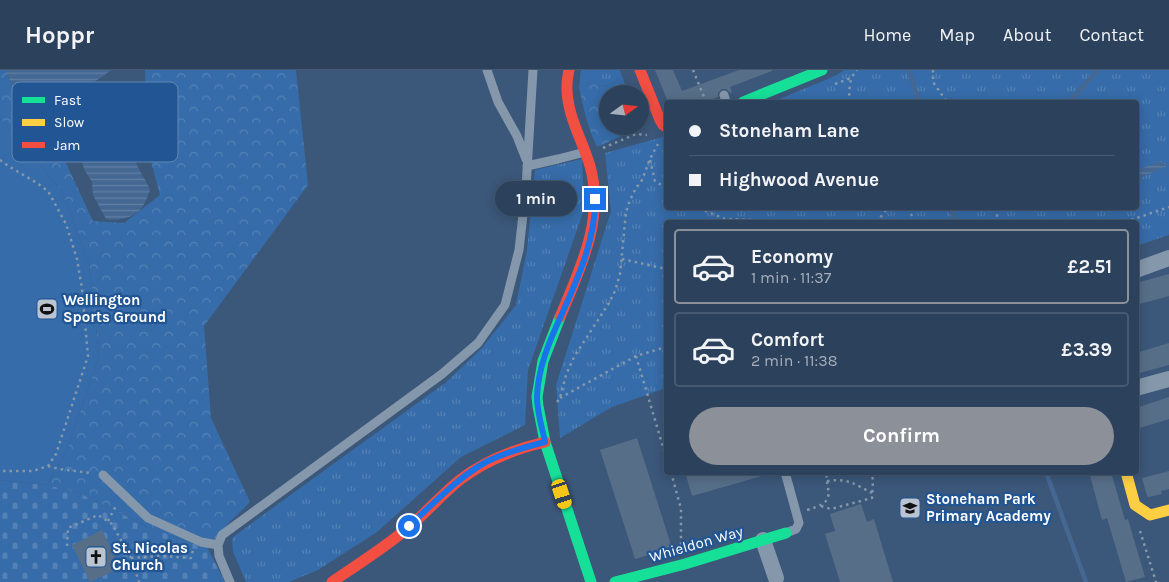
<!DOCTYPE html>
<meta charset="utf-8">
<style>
body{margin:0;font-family:Karla,sans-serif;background:#384c64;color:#f1f3f6;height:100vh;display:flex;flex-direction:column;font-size:19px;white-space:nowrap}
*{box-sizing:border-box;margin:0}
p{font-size:16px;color:#a6afbb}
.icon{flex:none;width:28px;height:28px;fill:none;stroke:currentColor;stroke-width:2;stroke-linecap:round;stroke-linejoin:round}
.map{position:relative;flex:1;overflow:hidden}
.drawer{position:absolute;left:664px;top:150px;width:475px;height:255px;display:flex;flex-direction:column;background:#2c415b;border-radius:5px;box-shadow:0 2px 12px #0003,0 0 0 1px #485a71}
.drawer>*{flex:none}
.guide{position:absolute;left:664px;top:30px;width:475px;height:110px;border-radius:5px;box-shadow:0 2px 12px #0003,0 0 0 1px #485a71;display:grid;align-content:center;height:110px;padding:0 25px;background:#2c415b}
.needle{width:32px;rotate:75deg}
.tools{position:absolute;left:599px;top:15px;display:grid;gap:10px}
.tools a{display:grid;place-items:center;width:50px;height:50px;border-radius:50%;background:#2c415b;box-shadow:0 2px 12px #0003,0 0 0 1px #485a71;font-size:25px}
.end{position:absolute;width:22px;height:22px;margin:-11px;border:6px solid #1a73e8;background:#fff;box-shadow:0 0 0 2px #fff}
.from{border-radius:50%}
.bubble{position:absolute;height:35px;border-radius:18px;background:#2c415b;box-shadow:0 2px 12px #0003,0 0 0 1px #485a71;font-size:16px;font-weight:700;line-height:35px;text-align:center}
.car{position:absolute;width:15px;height:30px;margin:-15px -8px;border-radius:6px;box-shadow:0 0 4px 1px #0007;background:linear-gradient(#f5c518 24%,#345 0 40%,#f5c518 0 76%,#345 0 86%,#f5c518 0)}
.guide b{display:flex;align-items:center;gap:18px;height:48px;font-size:19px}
.guide b+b{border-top:1px solid #485a71}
.guide i{width:12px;height:12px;background:#f1f3f6}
ul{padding:9px 0 0;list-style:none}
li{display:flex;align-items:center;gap:15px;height:75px;margin:0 10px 8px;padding:0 15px;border:2px solid #485a71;border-radius:5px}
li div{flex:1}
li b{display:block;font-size:19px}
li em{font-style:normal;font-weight:700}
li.current{border-color:#8c9099}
li>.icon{width:45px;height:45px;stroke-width:1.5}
.button{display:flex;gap:10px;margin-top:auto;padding:10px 25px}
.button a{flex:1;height:58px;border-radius:30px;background:#8c9099;color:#fff;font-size:20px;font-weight:700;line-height:58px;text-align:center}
header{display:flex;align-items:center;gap:30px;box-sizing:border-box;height:70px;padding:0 25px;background:#2c415b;border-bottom:1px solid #485a71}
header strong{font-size:24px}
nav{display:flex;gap:28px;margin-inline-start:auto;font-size:18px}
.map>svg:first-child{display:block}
.grass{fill:url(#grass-tufts)}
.forest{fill:url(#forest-crowns)}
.cemetery{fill:url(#cemetery-stones)}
.park{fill:#366ca9}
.water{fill:url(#water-rules)}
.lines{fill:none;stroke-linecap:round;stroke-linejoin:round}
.stream{stroke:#456893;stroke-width:4.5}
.building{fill:#576e88}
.path{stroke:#8497ab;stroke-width:2.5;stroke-dasharray:2.5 4;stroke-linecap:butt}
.lane{stroke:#8497ab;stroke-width:9}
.street{stroke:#8497ab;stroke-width:16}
.fast{stroke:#16e098;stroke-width:11}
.slow{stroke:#ffcf43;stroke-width:11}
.jam{stroke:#f24e42;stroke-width:11}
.route{stroke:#1a73e8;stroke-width:6}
.labels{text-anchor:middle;stroke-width:4.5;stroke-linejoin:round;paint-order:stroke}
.poi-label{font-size:15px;font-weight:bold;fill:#fff;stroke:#215593;text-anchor:start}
.street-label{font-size:15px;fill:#fff;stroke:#215593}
.key{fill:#215593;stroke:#6488b3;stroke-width:1}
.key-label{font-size:14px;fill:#fff}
</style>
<header>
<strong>Hoppr</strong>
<nav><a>Home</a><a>Map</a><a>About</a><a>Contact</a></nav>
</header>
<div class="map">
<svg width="1169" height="512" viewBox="0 0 1169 512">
<defs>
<pattern id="grass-tufts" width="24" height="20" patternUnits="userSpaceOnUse" patternTransform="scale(1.25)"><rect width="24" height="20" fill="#366ca9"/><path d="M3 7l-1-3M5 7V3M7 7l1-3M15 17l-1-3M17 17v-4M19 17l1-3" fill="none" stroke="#5482b6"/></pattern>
<pattern id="forest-crowns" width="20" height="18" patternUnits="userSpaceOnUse" patternTransform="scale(1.25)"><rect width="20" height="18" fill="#366ca9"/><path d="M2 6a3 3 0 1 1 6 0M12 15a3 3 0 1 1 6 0" fill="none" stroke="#5482b6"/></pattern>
<pattern id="cemetery-stones" width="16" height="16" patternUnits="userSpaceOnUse" patternTransform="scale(1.25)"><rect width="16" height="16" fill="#366ca9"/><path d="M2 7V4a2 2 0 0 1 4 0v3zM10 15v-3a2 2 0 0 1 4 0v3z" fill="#5482b6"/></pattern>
<pattern id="water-rules" width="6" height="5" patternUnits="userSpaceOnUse" patternTransform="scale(1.25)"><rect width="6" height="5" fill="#456893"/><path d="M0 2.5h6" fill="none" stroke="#617fa3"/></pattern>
</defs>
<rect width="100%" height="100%" fill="#3b5779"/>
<path class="grass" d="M 581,0 L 620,0 L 622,6 L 610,15 L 601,16 L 593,14 L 579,17 Z
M 844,0 L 1169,0 L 1169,165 L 1136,176 L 1136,152 L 666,152 L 666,318 L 612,337 L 560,368 L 556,315 L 611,141 L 605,83 L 666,66 L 666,138 L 1136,138 L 1136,32 L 772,32 L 835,6 Z
M 582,89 L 584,140 L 528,300 L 525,355 L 461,387 L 377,462 L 318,500 L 289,512 L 246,512 L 233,482 L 232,468 L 256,450 L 445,313 L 481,279 L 516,235 L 527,180 L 535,100 Z"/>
<path class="forest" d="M 0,0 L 5,0 L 13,17 L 38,33 L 93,151 L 124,153 L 160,125 L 148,80 L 145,0 L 296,0 L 308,115 L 204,256 L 211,348 L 250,432 L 221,461 L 208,479 L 148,457 L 79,423 L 47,415 L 67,380 L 99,286 L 89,193 L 62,121 L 0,48 Z
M 622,6 L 629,24 L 608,24 L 608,56 L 638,56 L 639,60 L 635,60 L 597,77 C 588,58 583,38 579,17 L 593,14 L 601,16 L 610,15 Z"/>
<path class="cemetery" d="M 0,410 L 47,415 L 79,423 L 148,457 L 208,479 L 225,512 L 0,512 Z"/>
<path class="park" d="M 0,48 L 62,121 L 89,193 L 99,286 L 67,380 L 47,415 L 0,410 Z"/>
<path class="water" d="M 5,0 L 111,0 C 90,18 63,25 38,33 L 13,17 Z
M 125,64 L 130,66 L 134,69 C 134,76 132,84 135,90 C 138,100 146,109 150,120 C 148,125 146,131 143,136 C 136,148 119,151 106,149 L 93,125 L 92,112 L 84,99 L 80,85 L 83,77 L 87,73 L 100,73 Z
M 1160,92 L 1169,95 L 1136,110 L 1136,100 Z"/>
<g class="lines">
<path class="stream" d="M 909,0 L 919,32
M 1069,32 L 1098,0
M 951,138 L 956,152
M 1046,402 L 1086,512"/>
</g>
<path class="building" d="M 655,0 L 673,0 L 682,21 L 739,0 L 772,0 L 772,1 L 730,17 L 732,22 L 730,23 L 726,19 L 722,19 L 718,23 L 718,27 L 705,32 L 668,32 Z
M 1169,204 L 1169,226 L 1136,235 L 1136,213 Z
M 1169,273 L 1169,295 L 1136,304 L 1136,283 Z
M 1169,327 L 1169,349 L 1136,359 L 1136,338 Z
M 637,368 L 672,478 L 635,489 L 600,380 Z
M 1169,401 L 1169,419 L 1161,421 L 1162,424 L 1148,427 L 1147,426 L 1142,408 Z
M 685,402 L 761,402 L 762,406 L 692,426 Z
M 1089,402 L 1111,402 L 1125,450 L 1128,449 L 1145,507 L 1126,512 L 1107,448 L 1102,450 Z
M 861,434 L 867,452 L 874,449 L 893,512 L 840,512 L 825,464 L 835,461 L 830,444 Z
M 102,460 L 120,498 L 90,512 L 72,475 Z"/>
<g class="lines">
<path class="path" d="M 693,0 L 706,32
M 933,0 L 933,12 L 947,32
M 835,14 L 851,8 L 857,0
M 850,32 L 849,22 L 851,8
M 603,78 L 636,64 L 647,65
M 0,90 L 10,97 L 37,113 L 48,121 L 66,154 L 77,189 L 82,219 L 88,286 L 56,384 L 48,396 L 33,401 L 0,401
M 650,90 L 655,111 L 666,118
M 699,138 L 725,149 L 754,150 L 758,152
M 908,138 L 915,152
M 995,138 L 999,152
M 876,152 L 884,143 L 887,138
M 1125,152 L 1169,137
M 622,189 L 666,199
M 636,286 L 666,387
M 560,328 L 636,286 L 666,277
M 557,332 L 560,328 L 566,305 L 574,287 L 609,233 L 615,221 L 620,204 L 626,142 L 630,130 L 636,118 L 642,110 L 650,89 L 658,74
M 48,396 L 59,399 L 91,403
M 671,402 L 681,439 L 681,477
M 827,411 C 848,408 854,414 872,423
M 821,436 L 831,439 L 872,428 L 873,410 L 871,402
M 807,440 C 834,432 829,428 826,403
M 108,451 L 117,434
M 1140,461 L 1156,512
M 67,476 L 68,458 L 98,445 L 112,454 L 131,488 L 139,512
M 131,488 L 161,486 L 191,488 L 193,480"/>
<path class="lane" d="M 487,0 L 498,32 L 517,66 L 526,89
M 724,25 L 726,32
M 527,96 L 558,89 L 585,82
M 785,402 L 799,453 L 796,459 L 786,463
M 103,405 L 148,448 L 201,472 L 218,475
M 230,512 L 219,486 L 218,475 L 222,465 L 442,304 L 478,273 L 505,235 L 519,180 L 526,118 L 533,0"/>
<path class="street" d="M 1136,200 L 1169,188
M 1136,318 L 1169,309
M 763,470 L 776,508"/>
<path class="fast" d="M 743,32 L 822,0
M 560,247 L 543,291 L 537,327 L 538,336 L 545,372 L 591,512
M 615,512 L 685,494 L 786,463"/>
<path class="slow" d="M 1126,402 L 1135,435 L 1150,445 L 1169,440"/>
<path class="jam" d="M 640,0 L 660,50 L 663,55 L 666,57
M 560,247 C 580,199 605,149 590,96 C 582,69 566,44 567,15 C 567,10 568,5 569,0
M 332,512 C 358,494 386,477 410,456 C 428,441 443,423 461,409 C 486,390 515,379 545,372"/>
</g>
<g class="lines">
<path class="route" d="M 409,456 C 433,434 457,408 486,392 C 504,383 525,377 545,372 C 542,357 537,342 537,327 C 538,298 549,272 561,246 C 577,210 596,169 595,129"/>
</g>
<defs>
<g id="stadium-square" transform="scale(1.125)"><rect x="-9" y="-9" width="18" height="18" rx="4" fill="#bac4d0" stroke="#215593"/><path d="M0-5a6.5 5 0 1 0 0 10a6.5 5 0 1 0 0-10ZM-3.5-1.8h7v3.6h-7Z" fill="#111"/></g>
<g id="school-square" transform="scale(1.125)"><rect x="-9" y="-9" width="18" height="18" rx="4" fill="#bac4d0" stroke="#215593"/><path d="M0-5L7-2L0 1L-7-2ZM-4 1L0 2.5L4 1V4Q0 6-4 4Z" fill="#111"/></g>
<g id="church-square" transform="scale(1.125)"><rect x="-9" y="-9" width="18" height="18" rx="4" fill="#bac4d0" stroke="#215593"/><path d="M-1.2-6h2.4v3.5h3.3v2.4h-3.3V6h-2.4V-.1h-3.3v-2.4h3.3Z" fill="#111"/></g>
</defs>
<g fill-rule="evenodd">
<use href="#stadium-square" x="47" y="239"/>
<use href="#school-square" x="910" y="438"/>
<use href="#church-square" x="96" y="487"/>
</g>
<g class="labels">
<g class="poi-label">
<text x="63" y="235">Wellington<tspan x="63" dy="17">Sports Ground</tspan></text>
<text x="926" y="434">Stoneham Park<tspan x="926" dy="17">Primary Academy</tspan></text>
<text x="112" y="483">St. Nicolas<tspan x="112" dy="17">Church</tspan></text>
</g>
<g class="street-label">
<text transform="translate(696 474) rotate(-16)" y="5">Whieldon Way</text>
</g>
</g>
<rect x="12" y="12" width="166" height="80" rx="8" class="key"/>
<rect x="22" y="27" width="23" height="6" fill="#16e098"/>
<rect x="22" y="49" width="23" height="7" fill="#ffcf43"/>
<rect x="22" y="72" width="23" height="6" fill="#f24e42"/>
<g class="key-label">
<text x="54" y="35">Fast</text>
<text x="54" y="57">Slow</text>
<text x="54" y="80">Jam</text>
</g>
</svg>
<div class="tools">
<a><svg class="needle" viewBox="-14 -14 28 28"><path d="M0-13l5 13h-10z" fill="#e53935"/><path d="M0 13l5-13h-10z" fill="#a6afbb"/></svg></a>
</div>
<i class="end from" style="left:409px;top:456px"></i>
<i class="end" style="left:595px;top:129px"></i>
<div class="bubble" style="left:495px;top:111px;width:82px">1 min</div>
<i class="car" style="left:562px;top:424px;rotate:162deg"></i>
<div class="guide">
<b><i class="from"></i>Stoneham Lane</b>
<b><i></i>Highwood Avenue</b>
</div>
<section class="drawer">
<ul>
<li class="current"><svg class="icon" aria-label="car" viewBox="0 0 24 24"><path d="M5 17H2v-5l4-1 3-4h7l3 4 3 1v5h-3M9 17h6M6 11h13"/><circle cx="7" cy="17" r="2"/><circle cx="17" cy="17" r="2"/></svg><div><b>Economy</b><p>1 min · 11:37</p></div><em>£2.51</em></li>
<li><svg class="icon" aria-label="car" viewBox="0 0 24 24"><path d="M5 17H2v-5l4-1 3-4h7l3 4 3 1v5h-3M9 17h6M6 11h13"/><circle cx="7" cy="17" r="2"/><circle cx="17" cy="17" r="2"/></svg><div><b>Comfort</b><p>2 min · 11:38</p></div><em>£3.39</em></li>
</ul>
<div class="button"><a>Confirm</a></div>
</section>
</div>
